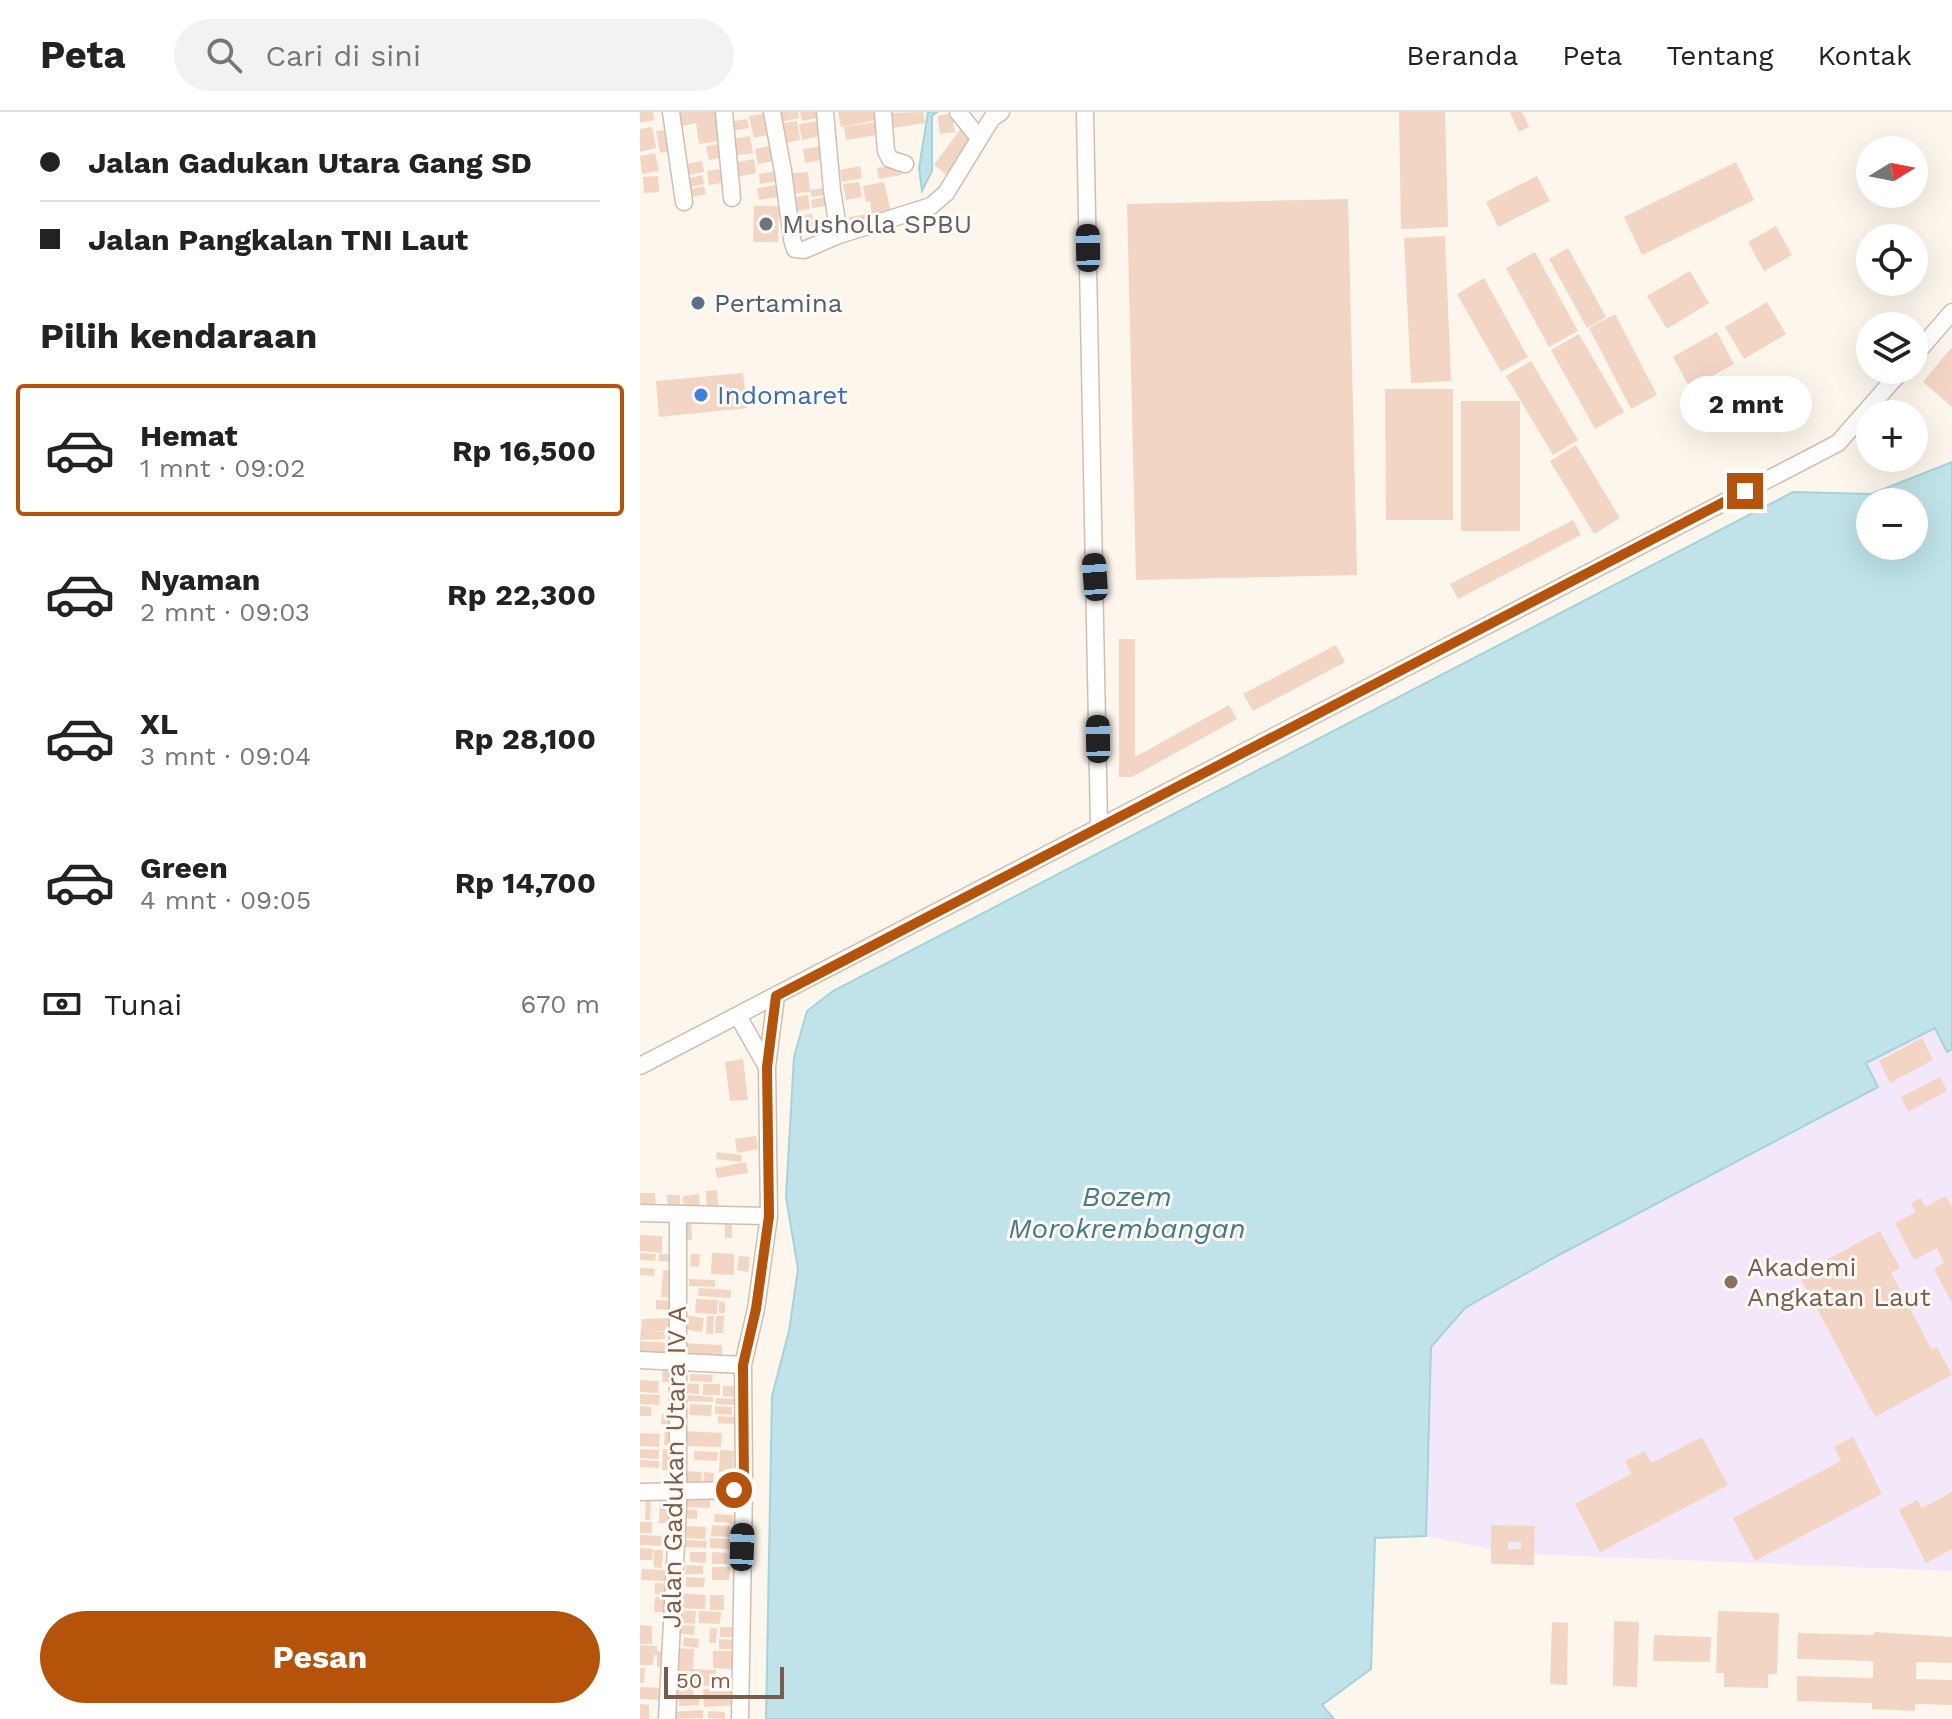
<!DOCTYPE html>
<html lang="id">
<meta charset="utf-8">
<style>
body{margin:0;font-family:"Work Sans",sans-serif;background:#f2f2f2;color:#222;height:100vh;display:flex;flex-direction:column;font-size:30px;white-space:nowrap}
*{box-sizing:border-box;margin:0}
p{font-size:26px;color:#767676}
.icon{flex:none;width:44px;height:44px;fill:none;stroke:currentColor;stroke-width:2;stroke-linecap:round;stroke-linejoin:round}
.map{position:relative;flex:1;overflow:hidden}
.panel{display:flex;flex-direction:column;background:#fff;width:640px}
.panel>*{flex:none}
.banner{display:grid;align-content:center;height:176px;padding:0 40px;background:#fff}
.needle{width:52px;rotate:80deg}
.tools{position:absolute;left:1216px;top:24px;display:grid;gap:16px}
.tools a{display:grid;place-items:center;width:72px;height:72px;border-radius:50%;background:#fff;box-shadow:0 8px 32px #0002;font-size:40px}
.scale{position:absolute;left:24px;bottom:20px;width:120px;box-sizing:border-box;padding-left:8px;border:4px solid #7a5c4d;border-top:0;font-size:22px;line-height:28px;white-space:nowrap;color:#7a5c4d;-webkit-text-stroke:6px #fffaf3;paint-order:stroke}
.end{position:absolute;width:36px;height:36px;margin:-18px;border:10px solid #b45309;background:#fff;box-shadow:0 0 0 4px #fff}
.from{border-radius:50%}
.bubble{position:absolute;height:56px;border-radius:28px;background:#fff;box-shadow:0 8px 32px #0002;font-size:26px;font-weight:700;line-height:56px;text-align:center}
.car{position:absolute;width:24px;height:48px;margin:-24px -12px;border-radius:10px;box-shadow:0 0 6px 2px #0007;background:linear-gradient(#222 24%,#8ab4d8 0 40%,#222 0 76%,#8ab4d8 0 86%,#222 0)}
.banner b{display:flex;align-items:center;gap:28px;height:76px;font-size:30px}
.banner b+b{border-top:2px solid #e0e0e0}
.banner i{width:20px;height:20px;background:#222}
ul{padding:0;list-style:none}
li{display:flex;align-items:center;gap:24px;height:132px;margin:0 16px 12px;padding:0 24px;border:4px solid transparent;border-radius:8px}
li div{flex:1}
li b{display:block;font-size:30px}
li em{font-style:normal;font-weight:700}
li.on{border-color:#b45309}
li>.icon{width:72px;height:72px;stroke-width:1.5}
h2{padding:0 40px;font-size:36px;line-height:96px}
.pay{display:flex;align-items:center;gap:20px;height:88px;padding:0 40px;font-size:30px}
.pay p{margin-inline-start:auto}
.primary-button{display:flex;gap:16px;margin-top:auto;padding:16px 40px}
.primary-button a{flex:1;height:92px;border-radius:48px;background:#b45309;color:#fff;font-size:32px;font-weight:700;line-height:92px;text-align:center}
header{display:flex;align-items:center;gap:48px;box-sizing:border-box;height:112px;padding:0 40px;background:#fff;border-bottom:2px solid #e0e0e0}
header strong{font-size:38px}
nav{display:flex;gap:44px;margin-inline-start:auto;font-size:28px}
.search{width:560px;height:72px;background:#f2f2f2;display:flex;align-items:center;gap:20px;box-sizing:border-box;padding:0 28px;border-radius:44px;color:#767676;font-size:30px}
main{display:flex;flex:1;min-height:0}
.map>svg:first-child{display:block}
.education{fill:#f3e8fa}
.water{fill:#bfe3e8;stroke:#a5d3da;stroke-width:2;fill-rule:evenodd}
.building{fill:#f3d5c3;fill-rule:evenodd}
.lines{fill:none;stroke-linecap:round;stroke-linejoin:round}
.minor-casing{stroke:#d1beb0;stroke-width:19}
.minor{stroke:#fff;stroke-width:16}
.route{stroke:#b45309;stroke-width:10}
.worship-dot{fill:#6b7280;stroke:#fffaf3;stroke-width:3}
.service-dot{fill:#5c6f8a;stroke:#fffaf3;stroke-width:3}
.shop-dot{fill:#3f7fe0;stroke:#fffaf3;stroke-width:3}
.education-dot{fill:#8d6e63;stroke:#fffaf3;stroke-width:3}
.labels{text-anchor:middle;stroke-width:6;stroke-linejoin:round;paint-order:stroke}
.worship-label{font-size:26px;fill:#5b616d;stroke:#fffaf3;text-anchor:start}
.service-label{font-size:26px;fill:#4e5e75;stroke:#fffaf3;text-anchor:start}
.shop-label{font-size:26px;fill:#366cbe;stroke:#fffaf3;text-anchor:start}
.education-label{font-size:26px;fill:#785e54;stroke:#fffaf3;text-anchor:start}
.street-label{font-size:26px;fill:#7a5c4d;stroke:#fffaf3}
.water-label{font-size:28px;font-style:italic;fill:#437c86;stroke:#fffaf3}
</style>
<header>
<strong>Peta</strong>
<div class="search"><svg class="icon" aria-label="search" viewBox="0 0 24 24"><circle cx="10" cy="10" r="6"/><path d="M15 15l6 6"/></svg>Cari di sini</div>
<nav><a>Beranda</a><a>Peta</a><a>Tentang</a><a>Kontak</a></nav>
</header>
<main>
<section class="panel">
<div class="banner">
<b><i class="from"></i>Jalan Gadukan Utara Gang SD</b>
<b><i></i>Jalan Pangkalan TNI Laut</b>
</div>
<h2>Pilih kendaraan</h2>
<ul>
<li class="on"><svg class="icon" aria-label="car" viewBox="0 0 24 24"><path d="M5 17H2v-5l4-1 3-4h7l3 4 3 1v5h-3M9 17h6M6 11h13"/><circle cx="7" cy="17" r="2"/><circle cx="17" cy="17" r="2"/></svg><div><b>Hemat</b><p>1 mnt · 09:02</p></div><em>Rp 16,500</em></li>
<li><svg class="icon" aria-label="car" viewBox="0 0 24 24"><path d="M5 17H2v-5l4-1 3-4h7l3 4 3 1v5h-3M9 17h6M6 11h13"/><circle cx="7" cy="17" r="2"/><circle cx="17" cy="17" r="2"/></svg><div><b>Nyaman</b><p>2 mnt · 09:03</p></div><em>Rp 22,300</em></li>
<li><svg class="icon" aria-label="car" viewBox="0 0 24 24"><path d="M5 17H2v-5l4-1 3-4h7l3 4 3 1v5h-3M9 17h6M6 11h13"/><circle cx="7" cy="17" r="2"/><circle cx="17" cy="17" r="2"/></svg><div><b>XL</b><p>3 mnt · 09:04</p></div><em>Rp 28,100</em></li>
<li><svg class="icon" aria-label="car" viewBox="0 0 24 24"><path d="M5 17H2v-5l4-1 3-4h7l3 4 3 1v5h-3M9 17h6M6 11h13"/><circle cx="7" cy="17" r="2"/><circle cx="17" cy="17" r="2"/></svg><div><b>Green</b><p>4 mnt · 09:05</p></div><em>Rp 14,700</em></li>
</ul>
<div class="pay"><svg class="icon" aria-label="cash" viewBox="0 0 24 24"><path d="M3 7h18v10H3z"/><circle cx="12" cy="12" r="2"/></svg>Tunai<p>670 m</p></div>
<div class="primary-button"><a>Pesan</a></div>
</section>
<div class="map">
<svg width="1312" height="1607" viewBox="0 0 1312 1607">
<rect width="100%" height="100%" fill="#fdf6ec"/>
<path class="education" d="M 1295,915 L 1307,939 L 1312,937 L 1312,1459 L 868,1441 L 786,1424 L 791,1235 L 825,1196 L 915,1145 L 1237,974 L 1226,951 Z"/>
<path class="water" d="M 288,0 L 297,0 L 292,4 L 292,59 L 282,79 L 279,56 Z
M 1312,350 L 1312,937 L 1307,940 L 1295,916 L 1226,951 L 1238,975 L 915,1145 L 825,1196 L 791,1235 L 786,1424 L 735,1426 L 731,1557 L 682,1593 L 694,1607 L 126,1607 L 132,1284 L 149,1219 L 158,1157 L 146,1085 L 154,945 L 167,899 L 193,879 L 1153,380 L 1231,382 ZM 1230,390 L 1274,390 L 1274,434 L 1230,434 Z"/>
<path class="building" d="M 0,0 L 13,0 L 14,8 L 0,11 Z
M 39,0 L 80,0 L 84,28 L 59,32 L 56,11 L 41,14 Z
M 133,0 L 158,0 L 159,6 L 135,11 Z
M 160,0 L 182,0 L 183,5 L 162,9 Z
M 198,0 L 241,0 L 242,7 L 201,15 Z
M 283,0 L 285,11 L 253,16 L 251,1 Z
M 759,0 L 805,0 L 808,115 L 761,117 Z
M 870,0 L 882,0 L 889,15 L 879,20 Z
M 128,1 L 132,22 L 114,26 L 109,4 Z
M 312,1 L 315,20 L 300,22 L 298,4 Z
M 107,7 L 109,16 L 91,19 L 89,10 Z
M 184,8 L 186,23 L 162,28 L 159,12 Z
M 157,9 L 160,28 L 140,32 L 137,12 Z
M 241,9 L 243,22 L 206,28 L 204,15 Z
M 12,15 L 16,36 L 0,40 L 0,17 Z
M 322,15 L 337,27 L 309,65 L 294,53 Z
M 31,17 L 35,38 L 20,41 L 16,19 Z
M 110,24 L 113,41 L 92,44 L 88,28 Z
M 85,31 L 87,44 L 69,48 L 66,34 Z
M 135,33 L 138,48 L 118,52 L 115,37 Z
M 184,34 L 186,47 L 165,51 L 163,37 Z
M 15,41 L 19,59 L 2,62 L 0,44 Z
M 114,47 L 116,61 L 95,65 L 93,51 Z
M 62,49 L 64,60 L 43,64 L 41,53 Z
M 1096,50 L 1114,88 L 1002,143 L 984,105 Z
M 259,53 L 261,63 L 239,67 L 237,56 Z
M 220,54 L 222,66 L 202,70 L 200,58 Z
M 87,56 L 89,70 L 69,73 L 67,59 Z
M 141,58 L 143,68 L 120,72 L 119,62 Z
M 168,60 L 170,80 L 146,82 L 144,62 Z
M 62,63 L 64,72 L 47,76 L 45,67 Z
M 18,64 L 19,80 L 4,81 L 3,65 Z
M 897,64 L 910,89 L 858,115 L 846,90 Z
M 219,70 L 222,85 L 206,88 L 203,72 Z
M 244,70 L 251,100 L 232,103 L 230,89 L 226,90 L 223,74 Z
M 142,72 L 144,84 L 119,88 L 117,76 Z
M 64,74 L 66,82 L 48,86 L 46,78 Z
M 190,75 L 191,82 L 172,85 L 170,78 Z
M 168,83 L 170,97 L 153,100 L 151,86 Z
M 190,84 L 192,93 L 172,96 L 171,88 Z
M 708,87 L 717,463 L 496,468 L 487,92 Z
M 114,94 L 139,94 L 138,130 L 113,130 Z
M 172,102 L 174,114 L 154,117 L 152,104 Z
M 227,102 L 228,114 L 211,116 L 209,105 Z
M 1136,114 L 1152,143 L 1124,159 L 1108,130 Z
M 805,124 L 811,269 L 771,271 L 764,126 Z
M 928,136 L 966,205 L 947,216 L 909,147 Z
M 895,140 L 938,219 L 909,235 L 866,156 Z
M 1050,159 L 1069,191 L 1027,217 L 1007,184 Z
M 844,166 L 888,245 L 861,260 L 817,182 Z
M 1127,190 L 1146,222 L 1104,247 L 1085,215 Z
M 975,202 L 1017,283 L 991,297 L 949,216 Z
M 1077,220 L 1094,252 L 1050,276 L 1033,245 Z
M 939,222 L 984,300 L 955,317 L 911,238 Z
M 1312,235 L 1312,295 L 1283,270 Z
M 891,249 L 938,328 L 913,343 L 866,264 Z
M 103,261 L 107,296 L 19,305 L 16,269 Z
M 745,277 L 813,277 L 813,408 L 746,408 Z
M 821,289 L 880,289 L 880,419 L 821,419 Z
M 936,333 L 980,406 L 954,422 L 910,349 Z
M 933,408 L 941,423 L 818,487 L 810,472 Z
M 479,527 L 495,527 L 495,645 L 589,593 L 597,607 L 492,665 L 479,665 Z
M 696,533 L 705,550 L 613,599 L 603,582 Z
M 1282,926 L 1293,948 L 1250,971 L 1239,949 Z
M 103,947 L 108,988 L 90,989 L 85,950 Z
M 1300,965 L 1307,979 L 1268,1000 L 1261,985 Z
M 116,1024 L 118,1037 L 97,1041 L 95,1027 Z
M 77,1040 L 102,1043 L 101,1050 L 76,1047 Z
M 106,1050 L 108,1061 L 77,1066 L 75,1056 Z
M 77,1078 L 79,1100 L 67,1101 L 66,1079 Z
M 0,1081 L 15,1081 L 16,1099 L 1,1100 Z
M 59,1082 L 60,1100 L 44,1101 L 43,1084 Z
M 27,1083 L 40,1083 L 40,1100 L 28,1101 Z
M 1306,1084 L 1312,1095 L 1312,1191 L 1294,1157 L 1304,1151 L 1297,1136 L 1274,1148 L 1255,1111 L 1276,1100 L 1271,1091 L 1281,1086 L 1285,1095 Z
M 85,1108 L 92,1108 L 92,1126 L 85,1126 Z
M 43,1109 L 51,1109 L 52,1128 L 45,1128 Z
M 1240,1119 L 1260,1156 L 1251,1161 L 1292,1238 L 1297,1235 L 1312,1263 L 1235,1305 L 1159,1163 Z
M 0,1123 L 22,1124 L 22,1141 L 0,1139 Z
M 0,1141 L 16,1142 L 15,1149 L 0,1148 Z
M 72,1141 L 94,1142 L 94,1163 L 71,1162 Z
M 19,1142 L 36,1142 L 35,1150 L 19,1149 Z
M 51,1142 L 60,1142 L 59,1155 L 50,1154 Z
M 99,1144 L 110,1145 L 108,1160 L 97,1158 Z
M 0,1156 L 15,1157 L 14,1164 L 0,1163 Z
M 23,1158 L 35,1159 L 33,1186 L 21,1185 Z
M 49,1167 L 75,1168 L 75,1175 L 49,1174 Z
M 59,1176 L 91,1178 L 91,1186 L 58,1184 Z
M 56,1187 L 78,1188 L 77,1202 L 55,1201 Z
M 16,1188 L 34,1189 L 33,1198 L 16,1197 Z
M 79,1189 L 85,1190 L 85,1201 L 79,1201 Z
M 44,1203 L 64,1206 L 62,1220 L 43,1217 Z
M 67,1204 L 74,1204 L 73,1222 L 66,1222 Z
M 76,1204 L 84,1204 L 83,1221 L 75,1221 Z
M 32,1206 L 32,1219 L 9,1219 L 24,1220 L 25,1227 L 0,1228 L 2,1207 Z
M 0,1229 L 32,1231 L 31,1246 L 0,1244 Z
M 41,1231 L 82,1233 L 82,1247 L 41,1245 Z
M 23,1252 L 31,1252 L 31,1270 L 22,1270 Z
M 50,1262 L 73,1263 L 72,1270 L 50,1269 Z
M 0,1268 L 19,1269 L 18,1281 L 0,1280 Z
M 42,1271 L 59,1272 L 59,1282 L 41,1281 Z
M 63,1272 L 80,1272 L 80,1283 L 63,1283 Z
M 83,1274 L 97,1274 L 96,1285 L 83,1284 Z
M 0,1282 L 20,1283 L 19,1293 L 0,1292 Z
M 47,1283 L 73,1285 L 73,1290 L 46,1289 Z
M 76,1286 L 96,1287 L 95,1293 L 75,1292 Z
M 50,1292 L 72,1293 L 71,1304 L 49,1303 Z
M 0,1294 L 11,1295 L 11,1304 L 0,1304 Z
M 75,1294 L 92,1295 L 92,1303 L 75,1302 Z
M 22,1302 L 32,1302 L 32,1313 L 21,1312 Z
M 78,1304 L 94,1305 L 94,1312 L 78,1311 Z
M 25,1314 L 36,1315 L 35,1333 L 24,1333 Z
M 43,1319 L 82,1321 L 81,1335 L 43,1334 Z
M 0,1321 L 20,1322 L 19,1335 L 0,1334 Z
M 1062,1325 L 1088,1373 L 960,1440 L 935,1392 L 991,1362 L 985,1349 L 1005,1339 L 1011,1351 Z
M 1213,1325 L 1242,1382 L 1115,1449 L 1093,1406 L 1201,1349 L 1194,1335 Z
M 0,1337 L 19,1338 L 18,1347 L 0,1346 Z
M 23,1337 L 34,1337 L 33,1359 L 22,1358 Z
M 80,1338 L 94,1339 L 93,1361 L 79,1360 Z
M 54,1339 L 78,1340 L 77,1349 L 54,1348 Z
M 0,1348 L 19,1349 L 19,1356 L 0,1355 Z
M 42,1359 L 62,1360 L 61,1375 L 41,1375 Z
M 64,1360 L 74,1361 L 73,1376 L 63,1376 Z
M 74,1380 L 98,1381 L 98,1391 L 74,1390 Z
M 1312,1380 L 1312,1437 L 1286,1451 L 1259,1398 L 1277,1388 L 1282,1396 Z
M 6,1386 L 11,1386 L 10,1408 L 5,1408 Z
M 20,1386 L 34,1387 L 32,1411 L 19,1411 Z
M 47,1386 L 70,1387 L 70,1396 L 47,1395 Z
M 41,1397 L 57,1398 L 57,1407 L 40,1406 Z
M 75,1402 L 93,1403 L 92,1411 L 74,1410 Z
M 0,1410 L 12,1410 L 12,1421 L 0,1421 Z
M 72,1413 L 90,1414 L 90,1425 L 71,1424 Z
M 851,1413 L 895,1414 L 894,1453 L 851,1452 ZM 868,1430 L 881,1430 L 881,1437 L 868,1437 Z
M 45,1414 L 66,1415 L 65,1427 L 45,1426 Z
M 0,1423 L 23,1424 L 22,1434 L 0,1433 Z
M 70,1426 L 90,1427 L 90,1437 L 70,1436 Z
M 45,1428 L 67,1429 L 66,1436 L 45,1435 Z
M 0,1436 L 13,1437 L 12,1448 L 0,1448 Z
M 14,1438 L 23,1438 L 22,1456 L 14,1455 Z
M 50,1440 L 66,1440 L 66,1451 L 50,1450 Z
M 72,1440 L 87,1441 L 87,1452 L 72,1452 Z
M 46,1453 L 63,1454 L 63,1462 L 45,1462 Z
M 72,1455 L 90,1455 L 89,1468 L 72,1468 Z
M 2,1457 L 26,1458 L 26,1469 L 1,1468 Z
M 46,1465 L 65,1466 L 64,1475 L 46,1475 Z
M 15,1471 L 29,1472 L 29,1483 L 15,1482 Z
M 35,1481 L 66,1483 L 65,1497 L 34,1496 Z
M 70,1483 L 84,1483 L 84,1498 L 70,1498 Z
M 15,1485 L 28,1485 L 28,1500 L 14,1500 Z
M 37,1498 L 56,1499 L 55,1512 L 36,1510 Z
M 59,1499 L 81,1500 L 80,1512 L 59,1511 Z
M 1078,1499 L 1139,1501 L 1137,1562 L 1128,1562 L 1128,1576 L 1084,1575 L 1084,1561 L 1076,1561 Z
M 974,1509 L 999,1510 L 997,1575 L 973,1574 Z
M 912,1510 L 928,1511 L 927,1573 L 910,1572 Z
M 35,1512 L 55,1514 L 54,1523 L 34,1521 Z
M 0,1513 L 12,1514 L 12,1532 L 0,1532 Z
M 80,1515 L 96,1515 L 96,1525 L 80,1525 Z
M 70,1516 L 77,1516 L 76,1531 L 69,1531 Z
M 1234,1520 L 1312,1525 L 1312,1551 L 1276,1550 L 1276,1567 L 1312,1568 L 1312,1593 L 1275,1592 L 1275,1599 L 1232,1597 L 1232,1591 L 1157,1589 L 1157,1564 L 1233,1566 L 1233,1549 L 1157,1547 L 1158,1521 L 1234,1523 Z
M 1014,1523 L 1071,1525 L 1070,1550 L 1013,1549 Z
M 44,1525 L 59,1527 L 58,1536 L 43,1534 Z
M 79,1527 L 95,1528 L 94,1537 L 79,1537 Z
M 0,1533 L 17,1534 L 17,1539 L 27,1540 L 26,1555 L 17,1555 L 17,1543 L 14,1543 L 13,1553 L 0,1553 Z
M 33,1536 L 54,1537 L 53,1557 L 76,1558 L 75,1574 L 31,1573 Z
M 73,1539 L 95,1539 L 95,1557 L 73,1556 Z
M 0,1556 L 5,1556 L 4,1571 L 0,1571 Z
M 0,1575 L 24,1576 L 24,1588 L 0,1587 Z
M 38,1575 L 54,1576 L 53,1585 L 38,1584 Z
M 93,1575 L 94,1593 L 64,1595 L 63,1577 Z
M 59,1586 L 59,1593 L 39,1594 L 39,1587 Z
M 0,1592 L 9,1593 L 9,1607 L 0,1607 Z
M 63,1598 L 63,1606 L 31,1607 L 30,1600 Z
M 68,1599 L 85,1600 L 85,1607 L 68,1606 Z"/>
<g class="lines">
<g class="minor-casing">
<path id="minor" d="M 31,0 L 44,90
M 84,0 L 92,86
M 132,0 L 143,59 L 152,127 L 155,137 L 164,138 L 199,123 L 291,94 L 306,81 L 352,6 L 361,0
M 185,0 L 192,78 L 199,123
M 243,0 L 246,39 L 250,47 L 265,52
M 318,0 L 339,26
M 445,0 L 459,714
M 1274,244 L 1312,200
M 98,904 L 127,955
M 0,954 L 1198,331 L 1262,258
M 0,1101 L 129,1104
M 0,1248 L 103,1253
M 0,1380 L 94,1378 L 104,1375
M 27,1607 L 38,1395 L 38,1103
M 100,1607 L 104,1375 L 103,1253 L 116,1197 L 129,1104 L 127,955 L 136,884"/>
</g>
<use href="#minor" class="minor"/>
</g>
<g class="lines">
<path class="route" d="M 94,1378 L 104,1375 L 103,1253 L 116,1197 L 129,1104 L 127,955 L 136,884 L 1105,379"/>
</g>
<circle class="worship-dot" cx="126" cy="112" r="8"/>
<circle class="service-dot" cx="58" cy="191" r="8"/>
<circle class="shop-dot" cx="61" cy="283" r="8"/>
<circle class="education-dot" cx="1091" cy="1170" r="8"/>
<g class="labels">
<g class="worship-label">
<text x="142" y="121">Musholla SPBU</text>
</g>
<g class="service-label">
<text x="74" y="200">Pertamina</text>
</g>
<g class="shop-label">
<text x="77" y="292">Indomaret</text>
</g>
<g class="education-label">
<text x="1107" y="1164">Akademi<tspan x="1107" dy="30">Angkatan Laut</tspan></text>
</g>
<g class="street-label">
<text transform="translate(34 1355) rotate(-89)" y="9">Jalan Gadukan Utara IV A</text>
</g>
<g class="water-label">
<text x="487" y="1094">Bozem<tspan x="487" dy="32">Morokrembangan</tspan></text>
</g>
</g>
</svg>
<div class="tools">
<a><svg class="needle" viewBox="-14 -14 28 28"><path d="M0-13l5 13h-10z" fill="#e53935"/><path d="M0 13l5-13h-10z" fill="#767676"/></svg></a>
<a><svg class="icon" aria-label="locate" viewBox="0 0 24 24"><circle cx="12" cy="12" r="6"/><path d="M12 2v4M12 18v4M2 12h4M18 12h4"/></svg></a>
<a><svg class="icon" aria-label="layers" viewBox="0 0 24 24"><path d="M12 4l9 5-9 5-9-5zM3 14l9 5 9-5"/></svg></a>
<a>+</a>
<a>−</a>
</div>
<div class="scale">50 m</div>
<i class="end from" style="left:94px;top:1378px"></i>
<i class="end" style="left:1105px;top:379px"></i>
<div class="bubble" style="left:1040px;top:264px;width:132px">2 mnt</div>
<i class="car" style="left:448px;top:136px;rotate:359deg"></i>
<i class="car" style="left:455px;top:465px;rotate:356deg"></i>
<i class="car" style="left:458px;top:627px;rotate:359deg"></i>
<i class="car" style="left:102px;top:1435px;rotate:2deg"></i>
</div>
</main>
